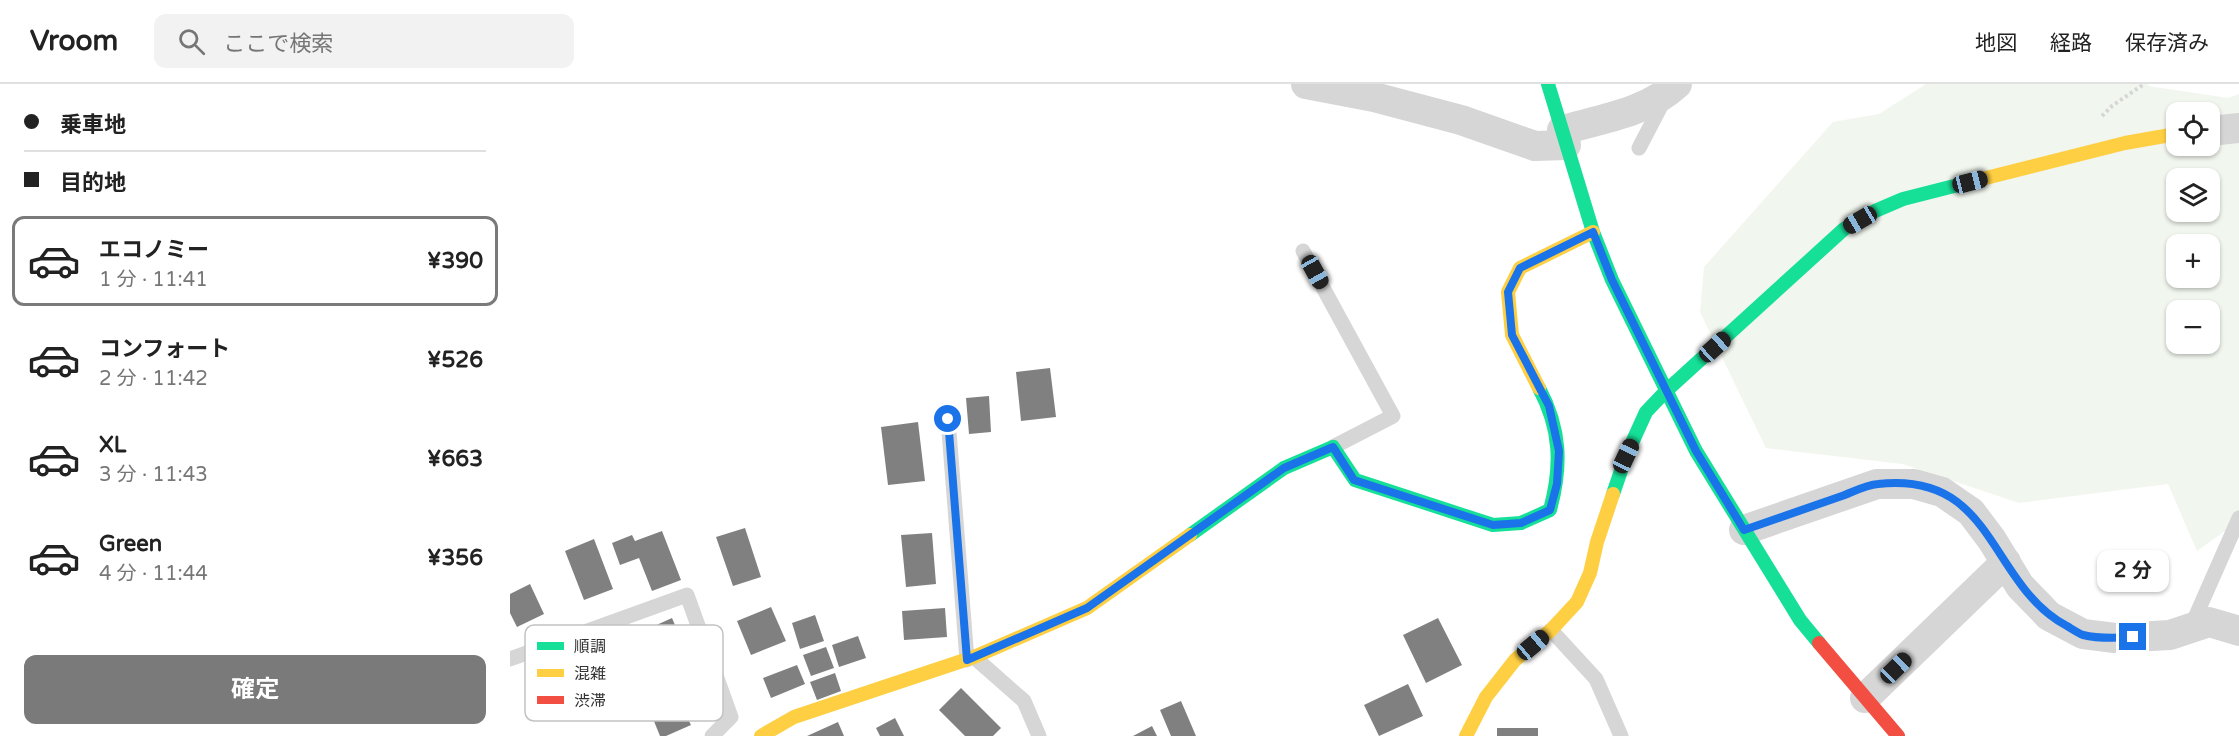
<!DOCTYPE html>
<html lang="ja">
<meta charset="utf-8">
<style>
body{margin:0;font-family:"Varela Round","Noto Sans JP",sans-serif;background:#f2f2f2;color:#222;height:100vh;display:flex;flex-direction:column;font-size:22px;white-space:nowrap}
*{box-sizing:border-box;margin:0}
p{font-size:20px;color:#767676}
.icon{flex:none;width:33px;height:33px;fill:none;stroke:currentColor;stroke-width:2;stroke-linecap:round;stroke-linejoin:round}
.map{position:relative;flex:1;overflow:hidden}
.drawer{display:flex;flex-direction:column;background:#fff;width:510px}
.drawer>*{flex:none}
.top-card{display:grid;align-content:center;height:132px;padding:0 24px;background:#fff}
.controls{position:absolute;left:1656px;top:18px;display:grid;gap:12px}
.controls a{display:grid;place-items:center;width:54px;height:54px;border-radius:12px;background:#fff;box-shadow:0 2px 4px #0004;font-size:30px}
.end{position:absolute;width:27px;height:27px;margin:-14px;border:8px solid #1a73e8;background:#fff;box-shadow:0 0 0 3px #fff}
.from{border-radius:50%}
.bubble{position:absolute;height:42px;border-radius:12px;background:#fff;box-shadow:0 2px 4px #0004;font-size:20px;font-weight:700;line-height:42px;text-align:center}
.car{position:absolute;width:18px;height:36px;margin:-18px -9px;border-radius:8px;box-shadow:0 0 4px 2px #0007;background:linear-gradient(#222 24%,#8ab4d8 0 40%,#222 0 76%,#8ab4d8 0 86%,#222 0)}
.top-card b{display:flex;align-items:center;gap:21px;height:57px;font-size:22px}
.top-card b+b{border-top:2px solid #e0e0e0}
.top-card i{width:15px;height:15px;background:#222}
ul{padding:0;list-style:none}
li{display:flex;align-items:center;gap:18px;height:90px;margin:0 12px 9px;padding:0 12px;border:3px solid transparent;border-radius:12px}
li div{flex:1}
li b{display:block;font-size:22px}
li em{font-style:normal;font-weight:700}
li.current{border-color:#7a7a7a}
li>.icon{width:54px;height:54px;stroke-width:1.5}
.action{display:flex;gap:12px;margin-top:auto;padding:12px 24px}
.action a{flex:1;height:69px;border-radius:12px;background:#7a7a7a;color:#fff;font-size:24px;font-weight:700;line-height:69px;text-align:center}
header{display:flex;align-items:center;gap:36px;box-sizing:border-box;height:84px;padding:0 30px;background:#fff;border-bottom:2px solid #e0e0e0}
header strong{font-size:28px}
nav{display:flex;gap:33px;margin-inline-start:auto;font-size:21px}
.search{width:420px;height:54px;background:#f2f2f2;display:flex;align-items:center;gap:15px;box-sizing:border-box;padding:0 21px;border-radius:12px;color:#767676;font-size:22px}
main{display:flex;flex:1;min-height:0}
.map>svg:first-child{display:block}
.green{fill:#f1f6ee;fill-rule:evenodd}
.building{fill:#808080}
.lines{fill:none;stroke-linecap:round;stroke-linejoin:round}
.path{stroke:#d6d6d6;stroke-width:4;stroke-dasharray:3 3;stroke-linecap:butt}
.lane{stroke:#d6d6d6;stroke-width:15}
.street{stroke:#d6d6d6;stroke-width:30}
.fast{stroke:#16e098;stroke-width:14}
.slow{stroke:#ffcf43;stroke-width:14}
.jam{stroke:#f24e42;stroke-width:14}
.route{stroke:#1a73e8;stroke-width:8}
.key{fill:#fff;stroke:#c2c2c2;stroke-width:1.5}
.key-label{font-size:16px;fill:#323232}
</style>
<header>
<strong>Vroom</strong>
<div class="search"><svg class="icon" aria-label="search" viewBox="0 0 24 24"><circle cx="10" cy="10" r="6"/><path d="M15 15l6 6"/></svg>ここで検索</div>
<nav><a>地図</a><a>経路</a><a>保存済み</a></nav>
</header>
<main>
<section class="drawer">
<div class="top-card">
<b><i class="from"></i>乗車地</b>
<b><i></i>目的地</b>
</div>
<ul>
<li class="current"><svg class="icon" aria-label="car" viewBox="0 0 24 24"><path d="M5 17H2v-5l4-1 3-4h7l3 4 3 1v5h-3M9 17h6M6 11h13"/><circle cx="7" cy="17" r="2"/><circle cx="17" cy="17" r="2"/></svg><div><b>エコノミー</b><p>1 分 · 11:41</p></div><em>¥390</em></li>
<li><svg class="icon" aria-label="car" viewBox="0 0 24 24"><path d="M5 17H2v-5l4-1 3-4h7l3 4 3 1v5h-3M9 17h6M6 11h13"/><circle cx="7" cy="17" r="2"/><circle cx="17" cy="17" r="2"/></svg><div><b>コンフォート</b><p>2 分 · 11:42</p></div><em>¥526</em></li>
<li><svg class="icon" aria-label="car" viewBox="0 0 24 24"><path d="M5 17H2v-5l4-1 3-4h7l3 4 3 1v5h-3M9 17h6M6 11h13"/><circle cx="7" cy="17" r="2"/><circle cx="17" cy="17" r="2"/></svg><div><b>XL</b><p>3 分 · 11:43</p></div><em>¥663</em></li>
<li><svg class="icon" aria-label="car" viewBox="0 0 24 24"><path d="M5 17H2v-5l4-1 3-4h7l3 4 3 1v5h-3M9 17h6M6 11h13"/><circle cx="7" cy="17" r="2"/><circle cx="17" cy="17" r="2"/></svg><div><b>Green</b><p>4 分 · 11:44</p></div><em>¥356</em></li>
</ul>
<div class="action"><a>確定</a></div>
</section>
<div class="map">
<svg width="1729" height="652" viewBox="0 0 1729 652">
<rect width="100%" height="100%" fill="#fff"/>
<path class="green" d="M 1416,0 L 1639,0 L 1638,2 L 1718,14 L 1729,10 L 1729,437 L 1687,467 L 1658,400 L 1509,419 L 1393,380 L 1256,364 L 1190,228 L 1194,183 L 1323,38 L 1369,30 ZM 1666,28 L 1700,28 L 1700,62 L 1666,62 ZM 1666,94 L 1700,94 L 1700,128 L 1666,128 ZM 1666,160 L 1700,160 L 1700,194 L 1666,194 ZM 1666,226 L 1700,226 L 1700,260 L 1666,260 Z"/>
<path class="building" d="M 540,284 L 546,333 L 511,337 L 506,288 Z
M 479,312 L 481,348 L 459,350 L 456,314 Z
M 408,338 L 415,397 L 378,401 L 371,343 Z
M 235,444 L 251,493 L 223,502 L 206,453 Z
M 152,447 L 171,496 L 142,507 L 129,474 L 110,481 L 102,459 L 122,451 L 125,457 Z
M 422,449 L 426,500 L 396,503 L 391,451 Z
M 84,455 L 103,505 L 74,516 L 55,467 Z
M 20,500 L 34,530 L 7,543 L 0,529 L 0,510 Z
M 261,523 L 276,557 L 241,571 L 227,537 Z
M 435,524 L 437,553 L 394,556 L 392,527 Z
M 305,531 L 314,557 L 290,565 L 282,539 Z
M 162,534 L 182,581 L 150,595 L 131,548 Z
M 928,534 L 952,581 L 916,599 L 893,551 Z
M 348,552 L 356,574 L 329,583 L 322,561 Z
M 316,563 L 324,584 L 301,592 L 293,571 Z
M 287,581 L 295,600 L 261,614 L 253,594 Z
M 325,589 L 331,607 L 307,616 L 300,598 Z
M 185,598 L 194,618 L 174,627 L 181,641 L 156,652 L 150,652 L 137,620 Z
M 898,600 L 913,632 L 869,652 L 854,621 Z
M 451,604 L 491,644 L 483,652 L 455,652 L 429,626 Z
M 671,617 L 686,652 L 661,652 L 650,626 Z
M 385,634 L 394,652 L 370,652 L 366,644 Z
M 328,638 L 334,652 L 297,652 Z
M 642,642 L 647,652 L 623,652 Z
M 987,644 L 1028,644 L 1028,652 L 987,652 Z"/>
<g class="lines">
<path class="path" d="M 1592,32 L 1602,22 L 1634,0"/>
<path class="lane" d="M 1129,64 L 1155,14
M 793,167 L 883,332 L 823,363
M 438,335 L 457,576
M 1680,545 L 1729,434
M 1041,546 L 1086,595 L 1111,652
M 464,573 L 514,617 L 529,652
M 0,575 L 177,511 L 221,633 L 202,652"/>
<path class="street" d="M 796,0 L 864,13 L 951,36 L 1025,62 L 1056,61
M 1052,46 C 1092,35 1136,29 1167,0
M 1700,47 L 1729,44
M 1234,446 L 1367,400 L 1404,400 L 1432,408 L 1461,428 L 1482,456 L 1510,502 L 1539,532 L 1573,550 L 1605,554 L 1660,551 L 1699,538 L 1729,547
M 1355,614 L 1496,478"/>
<path class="fast" d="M 1038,0 L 1083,148 L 1102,196 L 1186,367 L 1290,536 L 1309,559
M 1103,410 L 1116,372 L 1136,328 L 1156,307 L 1334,145 L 1365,127 L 1393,115 L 1452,100
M 680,451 L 774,384 L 823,363 L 845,396 L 983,441 L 1011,439 L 1040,426 C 1052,382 1051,345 1029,304"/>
<path class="slow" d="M 1452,100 L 1615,59 L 1666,50
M 1029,304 L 1002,251 L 998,208 L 1010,184 L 1083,148
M 251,652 L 284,633 L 464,573 L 577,524 L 680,451
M 956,652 L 976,613 L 1005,576 L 1041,546 L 1067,518 L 1080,489 L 1087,458 L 1103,410"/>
<path class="jam" d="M 1309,559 L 1388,652"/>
</g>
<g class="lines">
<path class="route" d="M 438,335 L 457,576 L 577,524 L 774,384 L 823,363 L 844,396 L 983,441 L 1011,439 L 1040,426 L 1047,400 L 1049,367 L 1039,322 L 1002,251 L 998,208 L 1010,184 L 1083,148 L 1102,196 L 1186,367 L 1234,446 C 1266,435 1298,424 1329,413 C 1341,409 1355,401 1368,400 C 1486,387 1478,500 1557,542 C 1562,545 1568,549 1573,551 C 1589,555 1608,554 1623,553"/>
</g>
<rect x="15" y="541" width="198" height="96" rx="9" class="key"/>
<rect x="27" y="558" width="27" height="8" fill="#16e098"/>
<rect x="27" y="585" width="27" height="8" fill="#ffcf43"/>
<rect x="27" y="612" width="27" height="8" fill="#f24e42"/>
<g class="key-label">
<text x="64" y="568">順調</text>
<text x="64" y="595">混雑</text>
<text x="64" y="622">渋滞</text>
</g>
</svg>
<div class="controls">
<a><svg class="icon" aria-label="locate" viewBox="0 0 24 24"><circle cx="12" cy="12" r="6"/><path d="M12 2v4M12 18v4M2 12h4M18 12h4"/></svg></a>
<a><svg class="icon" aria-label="layers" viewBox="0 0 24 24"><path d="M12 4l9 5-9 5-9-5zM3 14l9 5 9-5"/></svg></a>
<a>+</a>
<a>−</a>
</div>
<i class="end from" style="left:438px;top:335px"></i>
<i class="end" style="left:1623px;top:553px"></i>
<div class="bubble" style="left:1587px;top:466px;width:72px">2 分</div>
<i class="car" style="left:1460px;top:98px;rotate:76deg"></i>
<i class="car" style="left:1350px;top:136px;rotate:240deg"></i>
<i class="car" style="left:805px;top:188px;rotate:151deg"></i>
<i class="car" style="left:1205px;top:263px;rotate:48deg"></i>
<i class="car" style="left:1116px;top:372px;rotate:25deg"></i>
<i class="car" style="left:1023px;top:561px;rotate:50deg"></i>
<i class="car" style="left:1386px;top:584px;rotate:46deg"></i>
</div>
</main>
